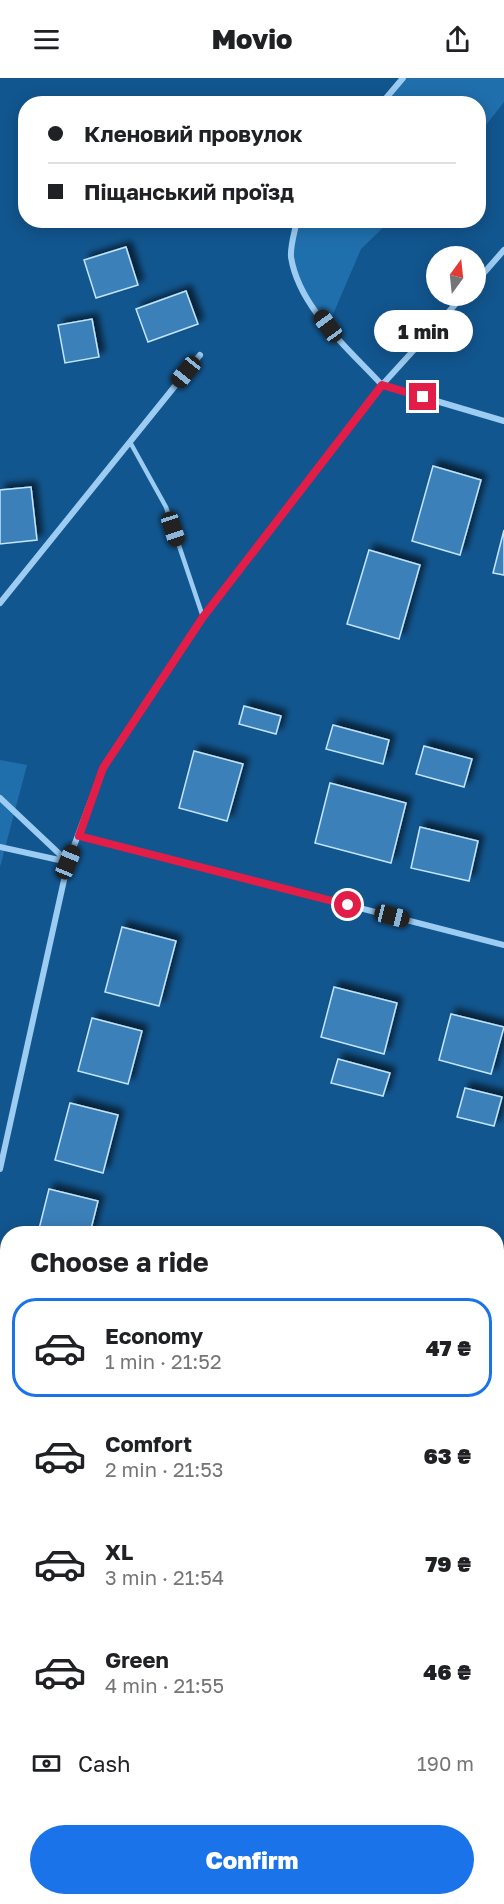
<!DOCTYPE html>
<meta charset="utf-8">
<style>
body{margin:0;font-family:"Golos Text",sans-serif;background:#f2f2f2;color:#202124;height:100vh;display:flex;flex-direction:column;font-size:22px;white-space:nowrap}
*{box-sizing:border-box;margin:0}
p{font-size:20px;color:#757577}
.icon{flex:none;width:33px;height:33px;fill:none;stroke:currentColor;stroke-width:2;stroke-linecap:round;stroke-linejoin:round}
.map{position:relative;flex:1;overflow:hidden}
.details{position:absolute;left:0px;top:1148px;width:504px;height:680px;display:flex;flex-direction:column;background:#fff;border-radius:24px 24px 0 0;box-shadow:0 3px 15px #0003}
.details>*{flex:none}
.hud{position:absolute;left:18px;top:18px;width:468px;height:132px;border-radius:24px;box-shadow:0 3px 15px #0003;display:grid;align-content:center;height:132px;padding:0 30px;background:#fff}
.needle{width:39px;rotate:15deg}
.fabs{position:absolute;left:426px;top:168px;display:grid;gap:12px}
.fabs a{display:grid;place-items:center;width:60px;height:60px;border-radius:50%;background:#fff;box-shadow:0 3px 15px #0003;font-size:30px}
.end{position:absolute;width:27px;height:27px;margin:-14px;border:8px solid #e11d48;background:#fff;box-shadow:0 0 0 3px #fff}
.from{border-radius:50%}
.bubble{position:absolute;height:42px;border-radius:21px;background:#fff;box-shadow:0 3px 15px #0003;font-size:20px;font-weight:800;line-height:42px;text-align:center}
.car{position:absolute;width:18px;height:36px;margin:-18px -9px;border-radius:8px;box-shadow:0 0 4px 2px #0007;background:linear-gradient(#222 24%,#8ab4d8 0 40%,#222 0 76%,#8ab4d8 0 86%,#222 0)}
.hud b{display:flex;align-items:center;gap:21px;height:57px;font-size:22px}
.hud b+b{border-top:2px solid #e0e0e0}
.hud i{width:15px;height:15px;background:#202124}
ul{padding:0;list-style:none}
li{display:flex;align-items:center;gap:18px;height:99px;margin:0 12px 9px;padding:0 18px;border:3px solid transparent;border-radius:24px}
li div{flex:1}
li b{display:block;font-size:22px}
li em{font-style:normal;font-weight:800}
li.current{border-color:#1a73e8}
li>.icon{width:54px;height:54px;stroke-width:1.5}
h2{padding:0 30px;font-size:27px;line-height:72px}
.pay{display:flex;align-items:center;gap:15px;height:66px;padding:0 30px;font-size:22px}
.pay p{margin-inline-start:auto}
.button{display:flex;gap:12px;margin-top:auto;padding:12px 30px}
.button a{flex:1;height:69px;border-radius:36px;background:#1a73e8;color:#fff;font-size:24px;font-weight:800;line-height:69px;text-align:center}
header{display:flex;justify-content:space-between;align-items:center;height:78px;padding:0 30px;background:#fff;font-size:27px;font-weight:800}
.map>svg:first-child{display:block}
.green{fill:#206fad}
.building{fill:#3a80b9;stroke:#c3e4fd;stroke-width:1.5;filter:url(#shadow)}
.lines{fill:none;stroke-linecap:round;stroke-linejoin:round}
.service{stroke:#9cccf2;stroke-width:4.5}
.minor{stroke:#9cccf2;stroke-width:6}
.route{stroke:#e11d48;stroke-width:8}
</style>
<header><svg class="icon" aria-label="menu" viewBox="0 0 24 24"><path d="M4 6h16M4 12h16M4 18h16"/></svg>Movio<svg class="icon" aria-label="share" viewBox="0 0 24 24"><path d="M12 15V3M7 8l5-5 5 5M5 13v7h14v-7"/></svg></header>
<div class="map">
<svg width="504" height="1826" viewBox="0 0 504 1826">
<defs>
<filter id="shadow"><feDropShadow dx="5.5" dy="-5.5" stdDeviation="3" flood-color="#0009"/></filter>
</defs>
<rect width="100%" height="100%" fill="#12568f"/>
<path class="green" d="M 403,0 L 504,0 L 504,24 L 479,56 L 478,26 L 381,26 Z
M 297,143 L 390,143 L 361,171 L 328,248 L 305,216 L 291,178 Z
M 0,682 L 27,687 L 0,789 Z"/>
<path class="building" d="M 126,169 L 138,207 L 96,220 L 84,182 Z
M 186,213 L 198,246 L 148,264 L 136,231 Z
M 92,241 L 99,279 L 65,285 L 58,247 Z
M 433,388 L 481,402 L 460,477 L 412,463 Z
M 31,409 L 37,462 L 0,466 L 0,412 Z
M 504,452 L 504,497 L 493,495 Z
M 369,472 L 420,487 L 399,561 L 347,546 Z
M 244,628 L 281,638 L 276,656 L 239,646 Z
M 333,647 L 389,662 L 383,686 L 326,671 Z
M 424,668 L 472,681 L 464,709 L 416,696 Z
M 194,673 L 243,686 L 227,743 L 179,730 Z
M 330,705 L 406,725 L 391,785 L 315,765 Z
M 420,749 L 478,763 L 469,803 L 411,790 Z
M 122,849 L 176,863 L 159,928 L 105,914 Z
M 334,909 L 397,925 L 384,976 L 321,959 Z
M 451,936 L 504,949 L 491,996 L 439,982 Z
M 92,940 L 142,953 L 128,1006 L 78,993 Z
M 338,981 L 390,995 L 383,1018 L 331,1005 Z
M 465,1010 L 502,1019 L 494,1048 L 457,1039 Z
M 70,1025 L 118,1037 L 103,1095 L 55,1082 Z
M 49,1111 L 98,1123 L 90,1155 L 38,1155 Z
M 496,1317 L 504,1319 L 504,1378 L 496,1376 Z
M 0,1373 L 8,1375 L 8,1451 L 0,1449 Z
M 496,1512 L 504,1514 L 496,1549 Z
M 0,1651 L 7,1653 L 0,1680 Z
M 504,1797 L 504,1826 L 496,1826 Z
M 453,1820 L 480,1820 L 478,1826 L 451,1826 Z"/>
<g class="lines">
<path class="service" d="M 130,364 L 166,429 L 203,539"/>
<path class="minor" d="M 381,26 L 403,0
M 297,142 C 295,153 290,168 291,179 C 299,230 349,271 382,307
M 476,204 L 504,172
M 382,307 L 504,343
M 0,525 L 200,277
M 0,720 L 68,784
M 79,758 L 504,867
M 0,769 L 68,784
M 0,1091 L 68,784 L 103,690 L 203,539 L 382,307 L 463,218
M 0,1311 L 8,1313
M 496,1427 L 504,1429
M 0,1776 L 8,1778
M 176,1820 L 202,1826"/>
</g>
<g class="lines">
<path class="route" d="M 348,827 L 79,758 L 103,690 L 203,539 L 382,307 L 423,319"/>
</g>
</svg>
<div class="fabs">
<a><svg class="needle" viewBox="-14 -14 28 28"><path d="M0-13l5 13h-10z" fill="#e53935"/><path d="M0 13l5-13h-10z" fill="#757577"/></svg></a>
</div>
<i class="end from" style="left:348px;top:827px"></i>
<i class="end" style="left:423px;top:319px"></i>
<div class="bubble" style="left:374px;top:232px;width:99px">1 min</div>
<i class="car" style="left:328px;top:248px;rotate:324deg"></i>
<i class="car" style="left:186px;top:294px;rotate:219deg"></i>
<i class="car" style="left:173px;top:451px;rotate:162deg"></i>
<i class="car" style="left:68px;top:784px;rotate:22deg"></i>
<i class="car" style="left:392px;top:838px;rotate:104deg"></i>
<div class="hud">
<b><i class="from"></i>Кленовий провулок</b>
<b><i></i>Піщанський проїзд</b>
</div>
<section class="details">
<h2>Choose a ride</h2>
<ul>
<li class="current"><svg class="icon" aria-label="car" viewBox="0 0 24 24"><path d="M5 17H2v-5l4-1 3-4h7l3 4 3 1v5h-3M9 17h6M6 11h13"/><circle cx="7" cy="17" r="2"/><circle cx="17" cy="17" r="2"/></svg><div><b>Economy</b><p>1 min · 21:52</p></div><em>47 ₴</em></li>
<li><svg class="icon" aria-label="car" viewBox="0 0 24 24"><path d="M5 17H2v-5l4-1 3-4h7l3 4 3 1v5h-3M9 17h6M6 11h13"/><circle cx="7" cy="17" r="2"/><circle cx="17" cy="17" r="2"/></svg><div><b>Comfort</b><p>2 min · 21:53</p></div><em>63 ₴</em></li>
<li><svg class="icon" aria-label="car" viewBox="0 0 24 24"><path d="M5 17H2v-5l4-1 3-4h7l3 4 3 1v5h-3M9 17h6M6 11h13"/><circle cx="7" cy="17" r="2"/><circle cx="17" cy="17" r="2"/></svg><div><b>XL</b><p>3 min · 21:54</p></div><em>79 ₴</em></li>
<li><svg class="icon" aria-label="car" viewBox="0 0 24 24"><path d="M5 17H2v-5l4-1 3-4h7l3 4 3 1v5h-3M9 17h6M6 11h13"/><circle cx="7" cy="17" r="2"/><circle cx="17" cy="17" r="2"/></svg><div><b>Green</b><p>4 min · 21:55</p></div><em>46 ₴</em></li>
</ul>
<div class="pay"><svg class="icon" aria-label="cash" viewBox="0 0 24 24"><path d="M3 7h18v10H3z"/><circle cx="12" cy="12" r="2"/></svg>Cash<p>190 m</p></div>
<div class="button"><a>Confirm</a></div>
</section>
</div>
